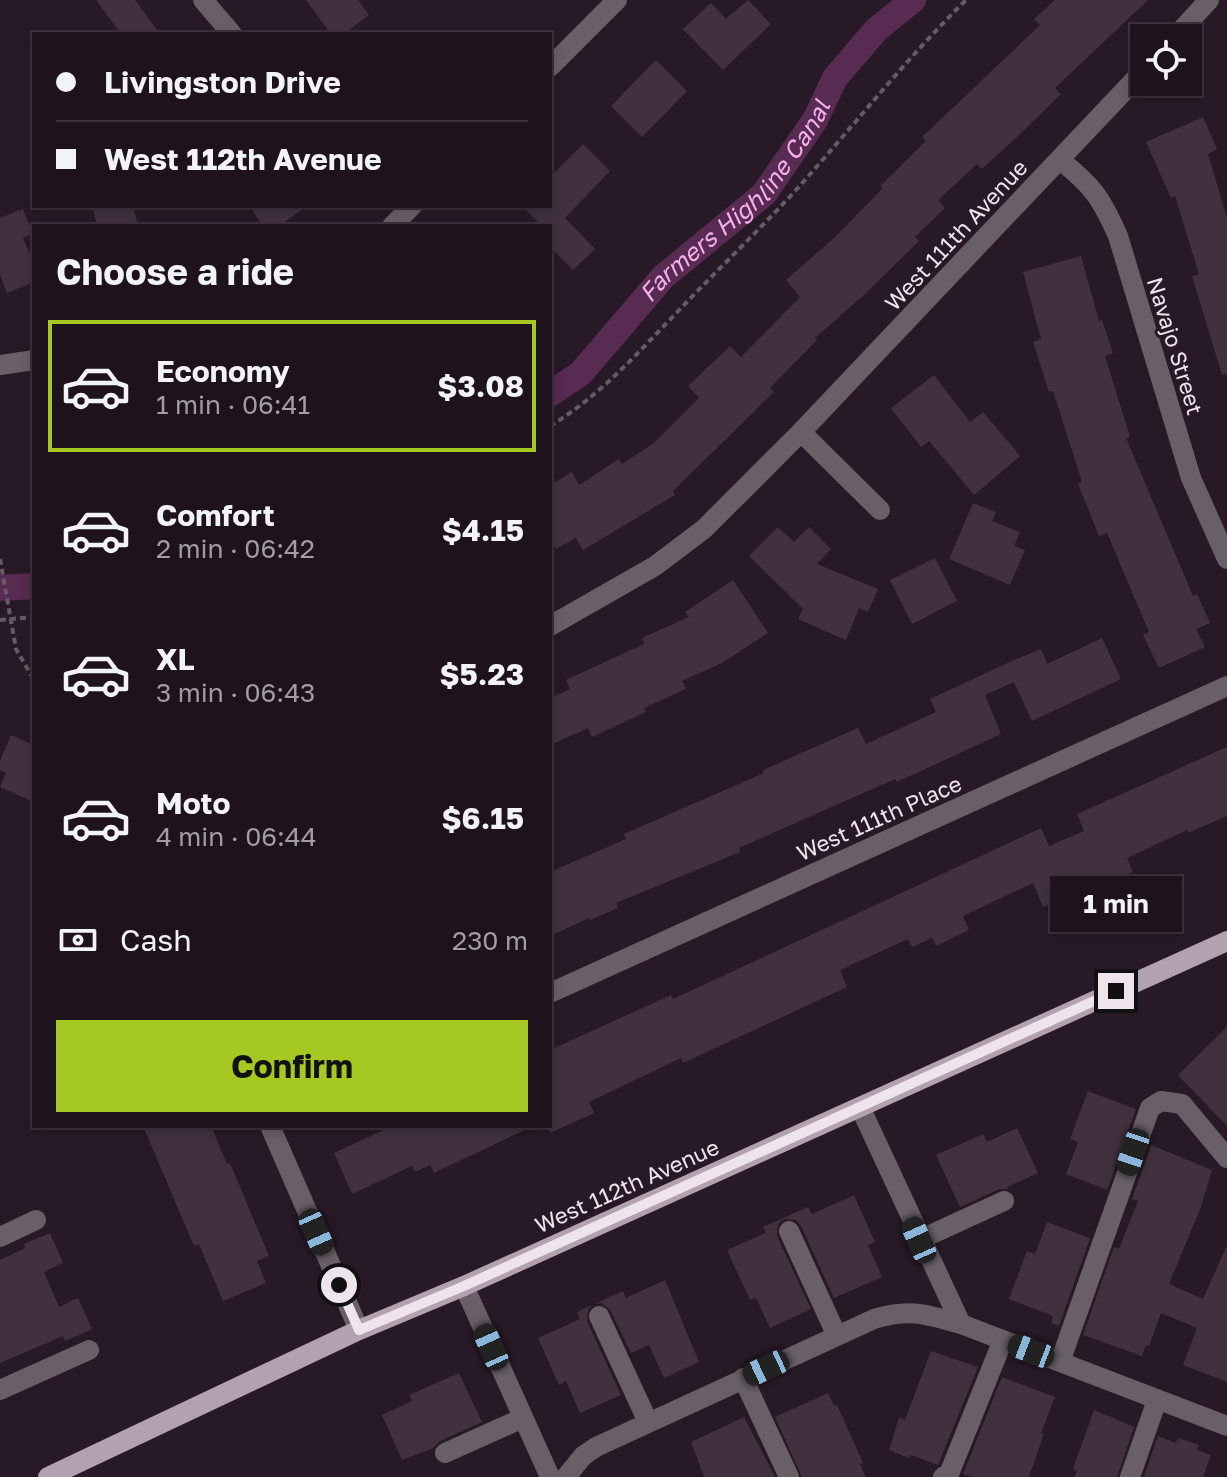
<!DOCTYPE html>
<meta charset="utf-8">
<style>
body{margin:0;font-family:"Golos Text",sans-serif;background:#261c25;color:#f1f3f6;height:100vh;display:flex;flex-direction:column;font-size:30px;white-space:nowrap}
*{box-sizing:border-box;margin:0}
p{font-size:26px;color:#a19ea3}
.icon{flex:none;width:44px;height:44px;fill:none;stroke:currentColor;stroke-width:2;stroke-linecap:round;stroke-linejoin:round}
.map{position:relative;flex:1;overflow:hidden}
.side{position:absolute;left:32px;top:224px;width:520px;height:904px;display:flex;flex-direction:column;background:#1e131c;border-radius:0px;box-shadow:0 4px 12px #0003,0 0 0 2px #3c323b}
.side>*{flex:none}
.top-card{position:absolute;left:32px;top:32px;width:520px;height:176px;border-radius:0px;box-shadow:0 4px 12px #0003,0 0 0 2px #3c323b;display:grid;align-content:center;height:176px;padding:0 24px;background:#1e131c}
.controls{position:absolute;left:1130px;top:24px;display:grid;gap:16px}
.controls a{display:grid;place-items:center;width:72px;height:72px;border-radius:0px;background:#1e131c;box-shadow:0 4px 12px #0003,0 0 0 2px #3c323b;font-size:40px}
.end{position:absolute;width:36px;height:36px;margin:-18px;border:10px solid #eee4ec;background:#111;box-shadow:0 0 0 4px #111}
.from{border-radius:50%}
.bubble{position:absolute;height:56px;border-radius:0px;background:#1e131c;box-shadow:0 4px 12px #0003,0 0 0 2px #3c323b;font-size:26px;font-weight:700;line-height:56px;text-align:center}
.car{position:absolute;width:24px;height:48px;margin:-24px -12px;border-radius:10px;box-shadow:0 0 6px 2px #0007;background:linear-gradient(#222 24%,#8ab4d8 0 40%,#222 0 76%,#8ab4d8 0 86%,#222 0)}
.top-card b{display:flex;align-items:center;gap:28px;height:76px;font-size:30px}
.top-card b+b{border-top:2px solid #3c323b}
.top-card i{width:20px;height:20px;background:#f1f3f6}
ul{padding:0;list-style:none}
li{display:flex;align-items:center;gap:24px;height:132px;margin:0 16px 12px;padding:0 8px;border:4px solid transparent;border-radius:0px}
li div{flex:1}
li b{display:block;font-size:30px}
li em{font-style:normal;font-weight:700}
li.active{border-color:#a5c823}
li>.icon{width:72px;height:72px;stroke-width:1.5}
h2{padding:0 24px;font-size:36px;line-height:96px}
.pay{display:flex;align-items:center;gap:20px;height:88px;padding:0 24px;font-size:30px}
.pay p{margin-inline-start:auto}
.button{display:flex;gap:16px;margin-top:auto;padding:16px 24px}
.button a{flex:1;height:92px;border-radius:0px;background:#a5c823;color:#111;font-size:32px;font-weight:700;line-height:92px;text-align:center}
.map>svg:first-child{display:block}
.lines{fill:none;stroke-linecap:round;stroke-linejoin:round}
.canal{stroke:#572b52;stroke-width:26}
.building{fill:#41313f}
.path{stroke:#675a65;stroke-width:4;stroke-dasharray:6 4;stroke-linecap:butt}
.minor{stroke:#686066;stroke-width:20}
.major{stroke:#b2a1af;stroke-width:20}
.route{stroke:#eee4ec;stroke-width:10}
.labels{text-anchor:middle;stroke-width:6;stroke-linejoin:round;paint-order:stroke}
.street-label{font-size:22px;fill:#eee4ec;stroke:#281926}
.water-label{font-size:24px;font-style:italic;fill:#f8b0ed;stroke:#281926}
</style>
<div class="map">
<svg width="1227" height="1477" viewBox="0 0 1227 1477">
<rect width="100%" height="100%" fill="#281926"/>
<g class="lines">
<g class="canal">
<path id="s1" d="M 550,394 L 581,373 L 663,277 L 764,194 L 815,120 L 835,78 L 876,30 L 913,0"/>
<path d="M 0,588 L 34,586"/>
</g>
</g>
<path class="building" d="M 96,0 L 135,0 L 160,34 L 121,34 Z
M 306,0 L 358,0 L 369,15 L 344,34 L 331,34 Z
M 748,0 L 771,24 L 723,70 L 683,29 L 711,3 L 726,19 Z
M 1055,0 L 1148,0 L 1055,88 L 1061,94 L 1017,137 L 982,169 L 977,164 L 938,200 L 945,208 L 915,237 L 919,241 L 864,295 L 815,338 L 817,340 L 770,388 L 774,392 L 673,491 L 675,495 L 583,550 L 576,538 L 556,549 L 550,539 L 550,485 L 572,472 L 579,485 L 619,459 L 622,464 L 654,443 L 699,398 L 688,386 L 730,346 L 741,357 L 800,297 L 786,280 L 834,238 L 883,188 L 880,186 L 926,141 L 922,137 L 1040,25 L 1034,19 Z
M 656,60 L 687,91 L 642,137 L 611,106 Z
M 1203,117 L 1217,149 L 1208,154 L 1227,218 L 1227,374 L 1222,375 L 1192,276 L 1199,274 L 1175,196 L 1171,198 L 1146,142 Z
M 583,144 L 610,171 L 565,218 L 595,249 L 573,270 L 550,247 L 550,226 L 542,226 L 522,206 L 550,206 L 550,177 Z
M 92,206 L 133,206 L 138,226 L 97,226 Z
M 249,206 L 307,206 L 279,226 L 263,226 Z
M 23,209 L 33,234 L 23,238 L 34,264 L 34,282 L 7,293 L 0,275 L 0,218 Z
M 1081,256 L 1099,321 L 1102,320 L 1113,353 L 1105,356 L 1130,437 L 1126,438 L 1193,596 L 1197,594 L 1210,623 L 1196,629 L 1205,647 L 1159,668 L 1143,635 L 1149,632 L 1107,533 L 1099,536 L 1078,484 L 1082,482 L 1053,391 L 1049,392 L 1033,342 L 1041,339 L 1023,272 Z
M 934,375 L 970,422 L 983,412 L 1020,456 L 974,495 L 929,441 L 921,447 L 891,408 Z
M 973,503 L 996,512 L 992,521 L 1020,532 L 1014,546 L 1025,550 L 1010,585 L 949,559 Z
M 778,527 L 794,542 L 809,527 L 831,549 L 817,564 L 878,589 L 868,612 L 859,608 L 846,640 L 798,619 L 803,609 L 749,556 Z
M 935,558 L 957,601 L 912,624 L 890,580 Z
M 733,580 L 768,633 L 722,663 L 682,681 L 686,689 L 644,708 L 646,712 L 592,737 L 588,728 L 550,745 L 550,698 L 570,689 L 566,680 L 644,644 L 642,638 L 689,617 L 685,612 Z
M 1102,638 L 1121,679 L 1032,721 L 1014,682 L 985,695 L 1001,734 L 897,782 L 895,779 L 739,848 L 740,852 L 616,903 L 618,908 L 590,920 L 589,918 L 550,936 L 550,872 L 626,839 L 624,834 L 764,773 L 763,770 L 858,728 L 866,744 L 936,712 L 930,699 L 1014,660 L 1041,649 L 1047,664 Z
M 11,735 L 34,745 L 34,802 L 0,787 L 6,773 L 0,770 L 0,761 Z
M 1227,747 L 1227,816 L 1188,833 L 1187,830 L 1127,858 L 1133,872 L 1109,883 L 1107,879 L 1043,907 L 1033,883 L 963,916 L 969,930 L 936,946 L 932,938 L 912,947 L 908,939 L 840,970 L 847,987 L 683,1063 L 681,1058 L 589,1102 L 594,1113 L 550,1133 L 550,1050 L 671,995 L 673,999 L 1041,828 L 1049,846 L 1084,831 L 1077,814 Z
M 1227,1027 L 1227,1126 L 1178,1075 Z
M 1088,1091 L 1136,1109 L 1107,1190 L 1066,1174 L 1078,1142 L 1070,1139 Z
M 143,1126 L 211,1126 L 227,1164 L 230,1163 L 269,1256 L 257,1261 L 266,1283 L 223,1301 L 199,1244 L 194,1246 Z
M 392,1126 L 533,1126 L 434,1173 L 430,1165 L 415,1172 L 412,1166 L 352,1194 L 334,1153 Z
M 1017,1128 L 1038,1173 L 1007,1187 L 1008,1189 L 999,1189 L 960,1207 L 936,1155 L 983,1134 L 987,1142 Z
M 1151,1145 L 1212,1170 L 1201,1207 L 1169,1284 L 1203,1299 L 1227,1245 L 1227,1382 L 1183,1365 L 1197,1328 L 1161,1313 L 1149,1346 L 1146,1345 L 1142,1356 L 1083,1335 L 1114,1247 L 1119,1249 L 1138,1201 L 1132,1199 Z
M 854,1195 L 875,1242 L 868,1245 L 882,1277 L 834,1298 L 801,1226 L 796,1220 L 784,1219 L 778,1224 L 777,1236 L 811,1309 L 770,1328 L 756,1298 L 750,1300 L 727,1250 L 766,1233 L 763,1227 L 808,1207 L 812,1214 Z
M 1047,1222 L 1090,1238 L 1059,1326 L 1051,1323 L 1053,1316 L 1009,1299 L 1027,1251 L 1035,1254 Z
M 50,1233 L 63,1263 L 44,1272 L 59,1307 L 78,1298 L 92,1329 L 65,1341 L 63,1336 L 0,1363 L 0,1260 L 25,1248 L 24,1244 Z
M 665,1280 L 699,1362 L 664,1378 L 649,1345 L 631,1353 L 610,1310 L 601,1303 L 594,1304 L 588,1309 L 587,1321 L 621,1395 L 580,1413 L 566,1381 L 559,1385 L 538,1338 L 580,1319 L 577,1312 L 623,1291 L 626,1298 Z
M 931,1351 L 978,1367 L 938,1465 L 911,1455 L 909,1458 L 889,1450 L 899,1418 L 905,1420 Z
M 459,1373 L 482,1422 L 440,1441 L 433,1448 L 402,1460 L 382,1415 L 412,1401 L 409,1395 Z
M 1002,1377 L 1055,1397 L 1041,1433 L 1044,1434 L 1029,1477 L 973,1477 L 963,1474 Z
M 828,1393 L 834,1406 L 837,1405 L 863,1463 L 860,1464 L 866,1477 L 802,1477 L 775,1417 Z
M 1094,1410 L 1134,1427 L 1117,1477 L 1074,1477 L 1077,1471 L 1073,1469 Z
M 744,1417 L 775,1477 L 704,1477 L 691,1442 Z
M 1158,1436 L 1176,1443 L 1178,1438 L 1199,1445 L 1197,1450 L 1211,1455 L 1203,1477 L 1144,1477 Z"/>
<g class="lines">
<path class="path" d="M 550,426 C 602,395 643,347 685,304 C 727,260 772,218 812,172 C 863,114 911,54 966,0
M 0,559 L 16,649 L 34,680
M 0,620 L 34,617"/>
<path class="minor" d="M 203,0 L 232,34
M 1174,38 L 1209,0
M 550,67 L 617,0
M 1060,160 C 1093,186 1101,198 1118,236 L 1191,478 L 1227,559
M 392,226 L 412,206
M 0,365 L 34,360
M 801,432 L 880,510
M 550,626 L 655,566 L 704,529 L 801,432 L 1144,70
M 550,993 L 1227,686
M 860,1107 L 961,1324
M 270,1126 L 359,1330
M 789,1231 L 837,1336
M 0,1237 L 36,1220
M 919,1240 L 1004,1201
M 464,1286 L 550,1477
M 599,1316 L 648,1422
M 1060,1362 L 1150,1108 L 1161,1101 L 1182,1104 L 1227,1158
M 743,1378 L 789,1477
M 0,1390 L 89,1350
M 445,1453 L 523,1418
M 566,1477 L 583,1456 L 596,1447 L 874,1319 C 909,1308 926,1314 961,1324 L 1227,1426
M 943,1477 L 949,1474 L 1003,1340
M 1130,1477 L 1157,1400"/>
<path class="major" d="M 48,1477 L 359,1330 L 464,1286 L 1227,941"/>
</g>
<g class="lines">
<path class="route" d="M 339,1285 L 359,1330 L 464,1286 L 1116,991"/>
</g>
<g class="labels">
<g class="street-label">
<text transform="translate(956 235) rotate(-47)" y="8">West 111th Avenue</text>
<text transform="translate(1175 346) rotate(73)" y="8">Navajo Street</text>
<text transform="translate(879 818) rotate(-24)" y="8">West 111th Place</text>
<text transform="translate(627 1186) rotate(-24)" y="8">West 112th Avenue</text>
</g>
<g class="water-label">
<text dy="8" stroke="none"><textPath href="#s1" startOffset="270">Farmers Highline Canal</textPath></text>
</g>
</g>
</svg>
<div class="controls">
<a><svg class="icon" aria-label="locate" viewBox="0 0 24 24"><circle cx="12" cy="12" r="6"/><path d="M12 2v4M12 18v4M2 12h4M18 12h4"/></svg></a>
</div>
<i class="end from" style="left:339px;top:1285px"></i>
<i class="end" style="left:1116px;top:991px"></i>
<div class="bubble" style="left:1050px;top:876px;width:132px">1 min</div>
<i class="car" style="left:1133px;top:1152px;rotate:199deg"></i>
<i class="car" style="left:316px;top:1232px;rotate:156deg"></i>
<i class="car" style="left:919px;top:1240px;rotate:336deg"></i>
<i class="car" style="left:491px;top:1347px;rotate:336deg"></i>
<i class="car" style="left:1031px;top:1351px;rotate:291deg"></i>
<i class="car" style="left:766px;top:1368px;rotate:245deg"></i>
<div class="top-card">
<b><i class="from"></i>Livingston Drive</b>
<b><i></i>West 112th Avenue</b>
</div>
<section class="side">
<h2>Choose a ride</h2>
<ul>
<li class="active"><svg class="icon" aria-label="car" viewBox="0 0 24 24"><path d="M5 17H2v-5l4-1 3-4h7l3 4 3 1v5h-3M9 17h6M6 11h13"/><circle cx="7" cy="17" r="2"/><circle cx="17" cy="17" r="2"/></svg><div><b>Economy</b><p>1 min · 06:41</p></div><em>$3.08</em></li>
<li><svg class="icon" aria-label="car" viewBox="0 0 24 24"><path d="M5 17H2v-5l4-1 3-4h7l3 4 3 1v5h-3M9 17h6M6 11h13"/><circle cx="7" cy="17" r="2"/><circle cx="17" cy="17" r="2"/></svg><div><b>Comfort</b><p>2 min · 06:42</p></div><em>$4.15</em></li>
<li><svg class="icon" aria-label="car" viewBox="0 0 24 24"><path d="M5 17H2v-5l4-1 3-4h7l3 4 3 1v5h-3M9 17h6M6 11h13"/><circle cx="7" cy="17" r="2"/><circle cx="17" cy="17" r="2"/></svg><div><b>XL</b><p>3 min · 06:43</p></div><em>$5.23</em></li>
<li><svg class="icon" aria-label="car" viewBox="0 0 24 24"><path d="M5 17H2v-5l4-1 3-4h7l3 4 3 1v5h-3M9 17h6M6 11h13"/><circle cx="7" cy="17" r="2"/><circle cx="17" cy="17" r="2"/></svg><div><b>Moto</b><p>4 min · 06:44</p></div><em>$6.15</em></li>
</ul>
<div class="pay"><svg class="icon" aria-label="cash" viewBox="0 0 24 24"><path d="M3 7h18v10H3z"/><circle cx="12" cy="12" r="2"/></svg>Cash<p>230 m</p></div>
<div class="button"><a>Confirm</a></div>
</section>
</div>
